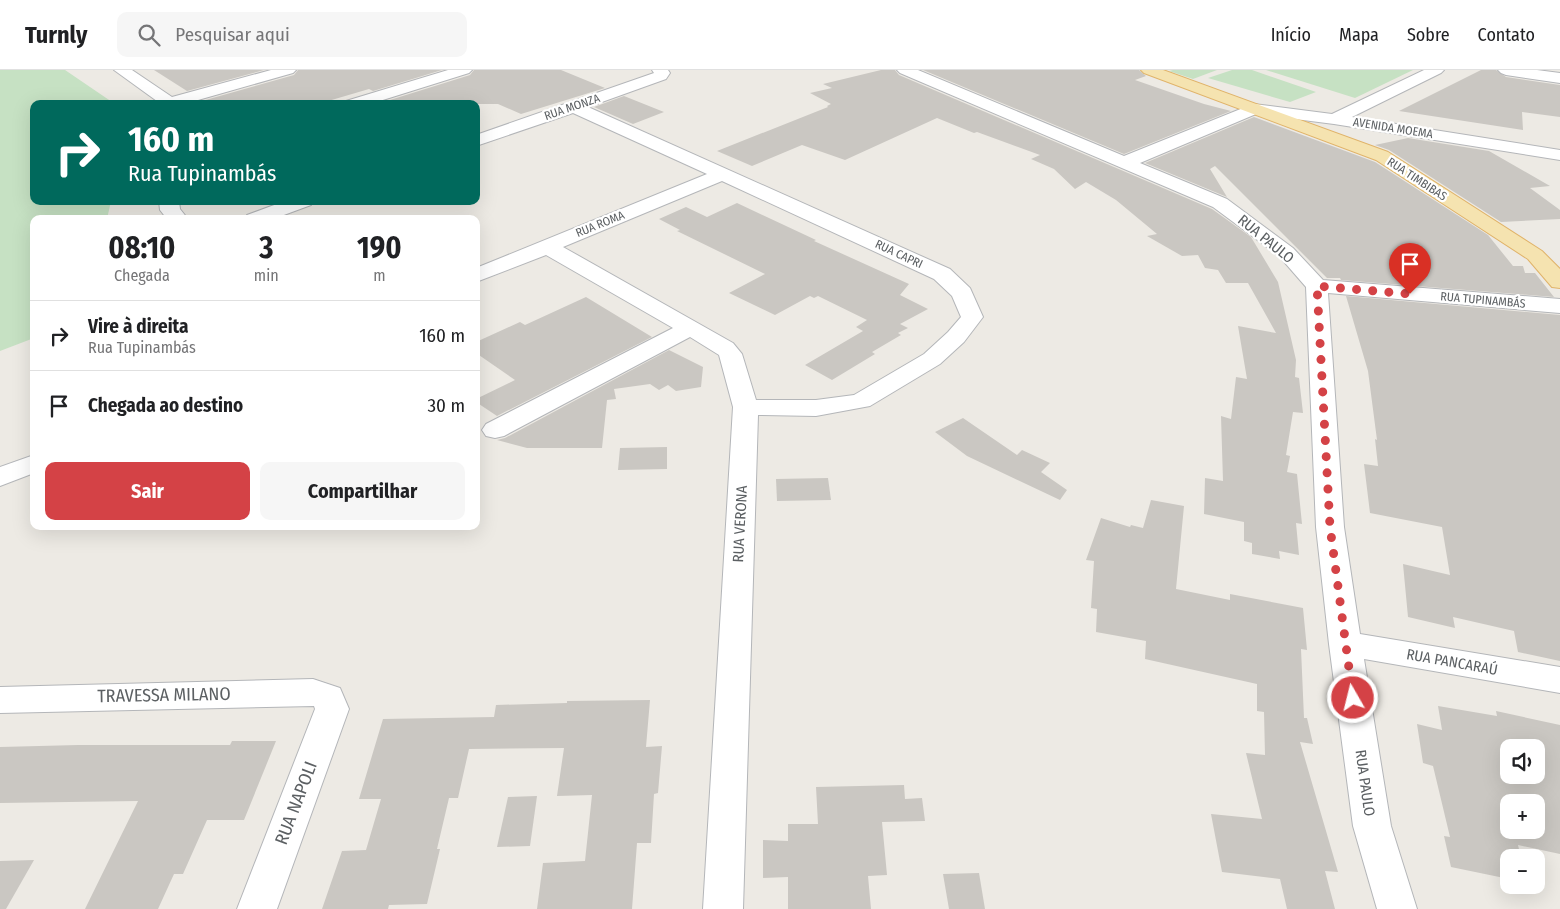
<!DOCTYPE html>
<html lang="pt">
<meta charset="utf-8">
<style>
:root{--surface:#fff;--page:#f6f6f6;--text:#202124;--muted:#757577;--line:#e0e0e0;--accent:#d44246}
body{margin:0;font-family:"Fira Sans Condensed",sans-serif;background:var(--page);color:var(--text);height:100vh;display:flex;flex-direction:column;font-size:19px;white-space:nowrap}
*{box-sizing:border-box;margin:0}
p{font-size:16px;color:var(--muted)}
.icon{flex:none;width:28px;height:28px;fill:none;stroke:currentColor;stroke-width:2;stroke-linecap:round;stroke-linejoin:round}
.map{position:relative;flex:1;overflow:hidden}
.details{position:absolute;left:30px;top:145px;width:450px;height:315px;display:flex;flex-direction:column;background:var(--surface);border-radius:10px;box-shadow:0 5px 20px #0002}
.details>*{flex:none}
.banner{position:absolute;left:30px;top:30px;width:450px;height:105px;border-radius:10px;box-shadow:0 5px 20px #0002;background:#00695c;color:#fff;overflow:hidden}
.fabs{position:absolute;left:1500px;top:669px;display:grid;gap:10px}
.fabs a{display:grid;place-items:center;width:45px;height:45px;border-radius:10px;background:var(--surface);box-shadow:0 5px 20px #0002;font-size:25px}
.pin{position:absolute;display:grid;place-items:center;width:42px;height:42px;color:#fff;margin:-51px -21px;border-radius:50% 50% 50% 0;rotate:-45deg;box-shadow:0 0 5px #0007}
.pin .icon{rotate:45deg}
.me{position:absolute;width:55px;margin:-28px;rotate:352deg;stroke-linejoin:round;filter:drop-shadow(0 0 4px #0008)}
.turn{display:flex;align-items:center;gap:18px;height:105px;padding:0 15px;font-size:22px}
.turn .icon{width:65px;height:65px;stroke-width:2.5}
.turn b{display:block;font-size:35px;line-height:42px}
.eta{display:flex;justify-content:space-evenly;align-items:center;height:85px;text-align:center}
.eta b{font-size:30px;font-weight:700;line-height:35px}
.button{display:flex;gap:10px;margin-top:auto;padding:10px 15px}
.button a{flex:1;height:58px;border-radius:10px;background:var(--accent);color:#fff;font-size:20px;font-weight:700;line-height:58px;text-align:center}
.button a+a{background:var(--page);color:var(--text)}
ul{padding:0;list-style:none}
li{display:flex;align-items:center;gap:15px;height:70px;padding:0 15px;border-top:1px solid var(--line)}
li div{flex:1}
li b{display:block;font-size:19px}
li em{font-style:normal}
header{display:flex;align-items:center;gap:30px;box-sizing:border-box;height:70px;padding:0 25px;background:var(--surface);border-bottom:1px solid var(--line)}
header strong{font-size:24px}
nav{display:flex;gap:28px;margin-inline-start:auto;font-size:18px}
.search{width:350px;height:45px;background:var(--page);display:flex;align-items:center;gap:12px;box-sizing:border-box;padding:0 18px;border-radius:10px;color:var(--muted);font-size:19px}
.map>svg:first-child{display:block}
.green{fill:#c6e1c3}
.building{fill:#cac7c2;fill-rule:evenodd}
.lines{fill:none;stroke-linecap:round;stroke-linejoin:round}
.minor-casing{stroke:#b4b6b9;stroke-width:2}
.major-casing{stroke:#e0b369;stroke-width:2}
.minor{fill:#fff;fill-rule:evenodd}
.major{fill:#f5e3b0;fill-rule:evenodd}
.route{stroke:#d44246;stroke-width:9;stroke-dasharray:0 16.2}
.labels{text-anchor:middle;stroke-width:4.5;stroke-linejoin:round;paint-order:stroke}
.far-street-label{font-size:12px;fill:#5c6063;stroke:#fff}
.street-label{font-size:15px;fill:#5c6063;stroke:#fff}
.near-street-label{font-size:18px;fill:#5c6063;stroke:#fff}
</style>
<header>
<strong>Turnly</strong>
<div class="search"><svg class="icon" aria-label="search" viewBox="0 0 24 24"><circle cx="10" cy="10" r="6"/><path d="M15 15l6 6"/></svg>Pesquisar aqui</div>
<nav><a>Início</a><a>Mapa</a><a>Sobre</a><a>Contato</a></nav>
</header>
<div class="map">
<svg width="1560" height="839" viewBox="0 0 1560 839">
<rect width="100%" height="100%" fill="#edeae4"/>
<!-- green -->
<g class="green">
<path d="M 0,0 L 65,0 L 115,34 L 34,34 L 34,131 L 111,131 L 107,149 L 34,149 L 34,268 L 0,281 Z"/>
<path d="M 1173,0 L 1217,0 L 1193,9 L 1169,1 Z"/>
<path d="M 1232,0 L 1252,0 L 1316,22 L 1290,32 L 1208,8 Z"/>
<path d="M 1266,0 L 1413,0 L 1355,28 Z"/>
</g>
<!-- building -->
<g class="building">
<path d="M 154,0 L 264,0 L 187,21 Z"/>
<path d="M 298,0 L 442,0 L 373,21 L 369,19 L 318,34 L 206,34 L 202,31 L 294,5 Z"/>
<path d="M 474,0 L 561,0 L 605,18 L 521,44 L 498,34 L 398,34 L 390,30 L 470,5 Z"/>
<path d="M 881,0 L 895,0 L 899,5 L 1212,139 L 1251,167 L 1278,212 L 1296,290 L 1295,307 L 1299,308 L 1303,343 L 1293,342 L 1286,385 L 1290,386 L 1287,402 L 1297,404 L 1302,454 L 1296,453 L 1299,485 L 1279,481 L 1280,489 L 1252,484 L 1252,473 L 1244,471 L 1244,452 L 1204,444 L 1205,408 L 1223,411 L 1221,346 L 1231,349 L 1236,307 L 1247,309 L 1238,256 L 1276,263 L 1248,213 L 1226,213 L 1218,200 L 1205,198 L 1198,185 L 1182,186 L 1147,166 L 1157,164 L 1116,130 L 1086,112 L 1075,119 L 1054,99 L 1031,89 L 1040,85 L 977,62 L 974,63 L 937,48 L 845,90 L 802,75 L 752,96 L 717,81 L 828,37 L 827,36 L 831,34 L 810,23 L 832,18 L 823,14 Z"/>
<path d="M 923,0 L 1139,0 L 1146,6 L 1135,10 L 1204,34 L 1231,41 L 1124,84 Z"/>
<path d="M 1481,0 L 1496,0 L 1506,7 L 1560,15 L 1560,47 L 1522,42 L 1523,60 L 1399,41 Z"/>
<path d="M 624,26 L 664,42 L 633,54 L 594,37 Z"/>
<path d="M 1254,47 L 1375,92 L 1488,165 L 1513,196 L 1523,196 L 1525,203 L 1535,203 L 1554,227 L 1341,210 L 1340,208 L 1327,208 L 1215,96 L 1210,99 L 1227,127 L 1145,93 Z"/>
<path d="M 1408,68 L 1489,81 L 1550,116 L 1530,118 L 1560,140 L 1560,149 L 1501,152 L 1389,80 L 1375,75 Z"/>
<path d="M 737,133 L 816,170 L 814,171 L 909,214 L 900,225 L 928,239 L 900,254 L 908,258 L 898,263 L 901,265 L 872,282 L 875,284 L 832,310 L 805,295 L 863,261 L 856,257 L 867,250 L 818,226 L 814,228 L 810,226 L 775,245 L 729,223 L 765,204 L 677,161 L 680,160 L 659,149 L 686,137 L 707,147 Z"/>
<path d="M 1346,226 L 1560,245 L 1560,591 L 1518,582 L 1514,561 L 1453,547 L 1455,558 L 1408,547 L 1403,494 L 1450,505 L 1442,457 L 1370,443 L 1364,394 L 1378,396 L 1375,369 L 1377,370 L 1368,301 Z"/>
<path d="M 586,227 L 652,267 L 497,346 L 476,332 L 476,329 L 515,310 L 476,283 L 476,272 L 520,252 L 525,255 Z"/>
<path d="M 669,280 L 703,297 L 701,317 L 676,321 L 668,315 L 659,320 L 650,314 L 614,319 L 616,329 L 607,330 L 602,378 L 527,378 L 497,370 L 505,368 Z"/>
<path d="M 963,348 L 1017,385 L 1022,380 L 1050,393 L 1041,402 L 1067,420 L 1060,430 L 967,386 L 935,362 Z"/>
<path d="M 667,377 L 667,399 L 618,400 L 620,378 Z"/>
<path d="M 828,408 L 831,430 L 777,431 L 776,409 Z"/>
<path d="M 1151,430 L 1184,436 L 1176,519 L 1230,530 L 1230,524 L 1303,538 L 1307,580 L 1301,579 L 1304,648 L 1307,648 L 1313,674 L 1300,672 L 1338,802 L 1325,801 L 1335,839 L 1287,839 L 1280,809 L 1222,802 L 1211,744 L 1262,749 L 1246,683 L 1265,685 L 1264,642 L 1257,641 L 1257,614 L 1145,589 L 1146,571 L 1096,562 L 1097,539 L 1091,538 L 1094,491 L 1086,490 L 1101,448 L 1130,457 L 1131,455 L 1143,458 Z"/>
<path d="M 650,630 L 646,677 L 662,676 L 658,723 L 654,724 L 651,773 L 637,773 L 632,839 L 537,839 L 543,793 L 585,791 L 592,725 L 557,726 L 564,678 L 469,679 L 458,728 L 449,728 L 437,779 L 440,779 L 427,834 L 389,835 L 388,839 L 322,839 L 342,781 L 366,780 L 381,729 L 359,729 L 383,649 L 494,647 L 496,635 L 567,633 L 567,631 Z"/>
<path d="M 1438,636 L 1497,646 L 1496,641 L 1560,655 L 1560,784 L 1518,775 L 1521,788 L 1509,788 L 1509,809 L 1451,797 L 1444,766 L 1450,767 L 1433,696 L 1423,693 L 1417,654 L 1442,660 ZM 1509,678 L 1536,678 L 1536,705 L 1509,705 ZM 1509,732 L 1536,732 L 1536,760 L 1509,760 Z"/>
<path d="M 232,671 L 276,671 L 244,750 L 207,750 L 183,804 L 174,804 L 158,839 L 85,839 L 138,731 L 0,733 L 0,677 L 78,675 L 230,675 Z"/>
<path d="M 904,715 L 905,729 L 922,728 L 925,751 L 882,752 L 887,805 L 868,806 L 871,839 L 788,839 L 788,807 L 763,808 L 763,770 L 788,771 L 788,754 L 818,754 L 816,717 Z"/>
<path d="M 537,726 L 530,776 L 497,777 L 508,727 Z"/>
<path d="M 34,790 L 6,839 L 0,839 L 0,791 Z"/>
<path d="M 979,803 L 985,839 L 949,839 L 943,804 Z"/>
</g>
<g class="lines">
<defs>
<g id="minor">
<path d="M 114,0 L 132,0 L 172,27 L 271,0 L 296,0 L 293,3 L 184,34 L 161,34 Z"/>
<path d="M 448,0 L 472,0 L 469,3 L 370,34 L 344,34 L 346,31 Z"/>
<path d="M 652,0 L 668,0 L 670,3 L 666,9 L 588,37 L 950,199 L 970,218 L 983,247 L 964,272 L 940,294 L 870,336 L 816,346 L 758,345 L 743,839 L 703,839 L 733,337 L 719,285 L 690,267 L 504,366 L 495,368 L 486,366 L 482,360 L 486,354 L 673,258 L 546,185 L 476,212 L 476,198 L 707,104 L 573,43 L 476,76 L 476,65 L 654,3 ZM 722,111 L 934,209 L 952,226 L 961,247 L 948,262 L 924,284 L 854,325 L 816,330 L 756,330 L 742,284 L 733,273 L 563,177 Z"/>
<path d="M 897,0 L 918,0 L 1124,86 L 1248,36 L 1254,34 L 1332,44 L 1424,0 L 1444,0 L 1441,3 L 1352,47 L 1560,80 L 1560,90 L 1334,54 L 1256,44 L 1140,93 L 1227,129 L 1293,178 L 1323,210 L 1560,229 L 1560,243 L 1328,223 L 1344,457 L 1360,564 L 1560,597 L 1560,623 L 1364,589 L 1391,756 L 1417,839 L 1377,839 L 1353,756 L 1329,574 L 1316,457 L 1306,217 L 1279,186 L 1213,137 L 900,3 Z"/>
<path d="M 1498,0 L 1537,0 L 1560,3 L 1560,13 L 1506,5 L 1501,3 Z"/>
<path d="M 159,131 L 179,131 L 180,139 L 188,149 L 167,149 L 160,140 Z"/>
<path d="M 285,131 L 313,131 L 311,135 L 273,149 L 244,149 L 247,145 Z"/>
<path d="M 34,385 L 34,403 L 0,416 L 0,397 Z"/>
<path d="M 313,609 L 340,618 L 349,639 L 277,839 L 237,839 L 315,639 L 314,636 L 0,643 L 0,617 Z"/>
</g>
<path id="major" d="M 1141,0 L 1163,0 L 1388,82 L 1542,181 L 1560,199 L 1560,218 L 1552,217 L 1528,189 L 1376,90 L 1144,3 Z"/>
</defs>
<!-- minor casing -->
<use href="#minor" class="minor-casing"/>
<!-- major casing -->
<use href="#major" class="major-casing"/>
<!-- minor -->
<use href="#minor" class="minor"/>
<!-- major -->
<use href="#major" class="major"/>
</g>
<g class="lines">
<!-- route -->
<path class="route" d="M 1353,628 L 1330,457 L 1317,216 L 1410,224"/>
</g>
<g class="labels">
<!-- far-street labels -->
<g class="far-street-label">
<text transform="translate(572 37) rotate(-19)" y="4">RUA MONZA</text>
<text transform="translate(1393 58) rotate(9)" y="4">AVENIDA MOEMA</text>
<text transform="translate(1417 109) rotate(33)" y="4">RUA TIMBIBAS</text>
<text transform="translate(600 154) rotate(-22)" y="4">RUA ROMA</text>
<text transform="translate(899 184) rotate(25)" y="4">RUA CAPRI</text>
<text transform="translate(1483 230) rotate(5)" y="4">RUA TUPINAMBÁS</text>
</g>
<!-- street labels -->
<g class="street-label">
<text transform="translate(1266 169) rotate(39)" y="5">RUA PAULO</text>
<text transform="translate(740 454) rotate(-87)" y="5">RUA VERONA</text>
<text transform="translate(1452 592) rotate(10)" y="5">RUA PANCARAÚ</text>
<text transform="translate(1365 713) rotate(82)" y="5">RUA PAULO</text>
</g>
<!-- near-street labels -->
<g class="near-street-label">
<text transform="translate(164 625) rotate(-1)" y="6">TRAVESSA MILANO</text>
<text transform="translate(296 733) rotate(-69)" y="6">RUA NAPOLI</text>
</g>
</g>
</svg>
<div class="fabs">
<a><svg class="icon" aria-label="sound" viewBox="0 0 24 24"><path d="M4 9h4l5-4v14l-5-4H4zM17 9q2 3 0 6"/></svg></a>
<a>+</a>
<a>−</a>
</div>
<div class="pin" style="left:1410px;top:224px;background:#d93025"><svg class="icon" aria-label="arrive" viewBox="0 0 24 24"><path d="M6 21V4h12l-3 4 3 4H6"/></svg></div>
<svg class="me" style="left:1353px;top:628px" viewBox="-20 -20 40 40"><circle r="17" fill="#d44246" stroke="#fff" stroke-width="3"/><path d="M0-11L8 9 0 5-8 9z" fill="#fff"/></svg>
<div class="banner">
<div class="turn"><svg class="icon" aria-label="right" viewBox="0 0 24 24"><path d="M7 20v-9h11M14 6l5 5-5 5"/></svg><div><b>160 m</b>Rua Tupinambás</div></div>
</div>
<section class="details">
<div class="eta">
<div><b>08:10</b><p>Chegada</p></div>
<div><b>3</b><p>min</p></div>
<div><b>190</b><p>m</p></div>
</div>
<ul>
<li><svg class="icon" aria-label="right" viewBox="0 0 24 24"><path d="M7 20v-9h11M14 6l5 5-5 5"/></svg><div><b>Vire à direita</b><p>Rua Tupinambás</p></div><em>160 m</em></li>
<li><svg class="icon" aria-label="arrive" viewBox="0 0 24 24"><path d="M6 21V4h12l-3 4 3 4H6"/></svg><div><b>Chegada ao destino</b></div><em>30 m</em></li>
</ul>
<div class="button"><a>Sair</a><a>Compartilhar</a></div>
</section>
</div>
